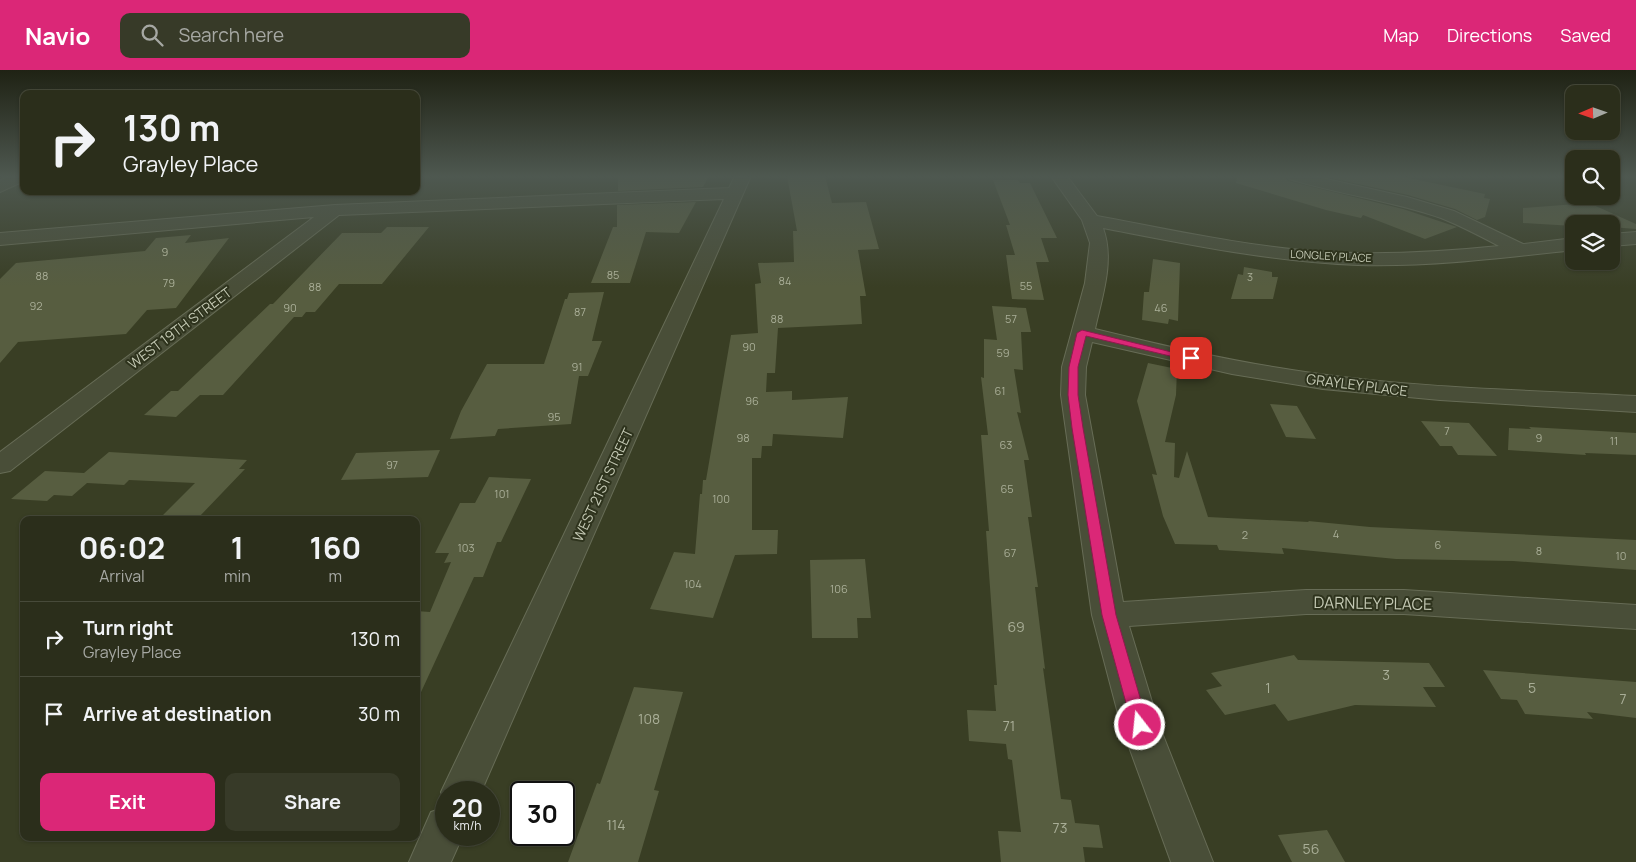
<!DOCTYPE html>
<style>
:root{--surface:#2b2e1b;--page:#373a28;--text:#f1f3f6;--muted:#a6a8a3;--line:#474a3a;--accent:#db2777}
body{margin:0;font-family:Manrope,sans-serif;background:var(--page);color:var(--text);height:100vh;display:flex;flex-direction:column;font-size:19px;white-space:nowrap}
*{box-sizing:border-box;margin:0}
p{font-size:16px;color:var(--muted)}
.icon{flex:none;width:28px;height:28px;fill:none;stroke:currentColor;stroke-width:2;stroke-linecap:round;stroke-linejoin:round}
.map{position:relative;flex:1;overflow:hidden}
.drawer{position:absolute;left:20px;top:446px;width:400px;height:325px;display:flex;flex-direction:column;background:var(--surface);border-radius:10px;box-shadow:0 1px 4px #0004,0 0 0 1px var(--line)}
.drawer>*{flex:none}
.top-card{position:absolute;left:20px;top:20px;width:400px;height:105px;border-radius:10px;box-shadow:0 1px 4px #0004,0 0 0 1px var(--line);background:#2b2e1b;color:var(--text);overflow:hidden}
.needle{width:32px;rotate:268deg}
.tools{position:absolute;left:1565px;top:15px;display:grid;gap:10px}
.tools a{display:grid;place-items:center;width:55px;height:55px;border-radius:10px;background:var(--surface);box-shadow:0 1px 4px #0004,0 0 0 1px var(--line);font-size:25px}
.speed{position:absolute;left:435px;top:711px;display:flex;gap:10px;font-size:25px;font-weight:700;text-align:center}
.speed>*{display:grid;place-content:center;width:65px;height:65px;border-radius:50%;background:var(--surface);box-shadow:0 1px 4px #0004,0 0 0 1px var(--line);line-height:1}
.speed small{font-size:12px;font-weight:400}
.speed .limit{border:2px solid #111;border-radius:8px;background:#fff;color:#111}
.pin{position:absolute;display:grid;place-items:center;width:42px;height:42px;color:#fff;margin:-21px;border-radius:10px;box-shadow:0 2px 8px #0006}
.me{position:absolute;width:55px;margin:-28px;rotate:344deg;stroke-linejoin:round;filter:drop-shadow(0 0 4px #0008)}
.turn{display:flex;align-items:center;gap:18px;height:105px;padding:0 20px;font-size:22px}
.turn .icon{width:65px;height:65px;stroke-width:2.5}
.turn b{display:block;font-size:35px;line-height:42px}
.eta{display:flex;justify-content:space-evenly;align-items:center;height:85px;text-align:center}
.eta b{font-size:30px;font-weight:700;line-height:35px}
.button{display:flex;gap:10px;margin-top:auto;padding:10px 20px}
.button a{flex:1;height:58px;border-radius:10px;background:var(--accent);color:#fff;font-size:20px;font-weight:700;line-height:58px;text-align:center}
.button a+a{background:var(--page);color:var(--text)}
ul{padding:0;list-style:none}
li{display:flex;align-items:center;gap:15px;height:75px;padding:0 20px;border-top:1px solid var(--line)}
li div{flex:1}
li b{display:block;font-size:19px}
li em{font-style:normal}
header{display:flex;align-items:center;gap:30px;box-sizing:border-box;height:70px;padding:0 25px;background:var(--accent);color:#fff}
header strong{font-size:24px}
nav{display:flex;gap:28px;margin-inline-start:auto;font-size:18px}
.search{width:350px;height:45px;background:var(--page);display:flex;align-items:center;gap:12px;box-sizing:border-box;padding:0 18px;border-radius:10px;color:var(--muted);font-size:19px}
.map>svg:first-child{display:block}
.building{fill:#575d40}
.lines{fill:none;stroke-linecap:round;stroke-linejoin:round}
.minor-casing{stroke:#676c56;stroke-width:2}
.minor{fill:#494e38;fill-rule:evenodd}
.route{fill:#db2777;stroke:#8e194d}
.labels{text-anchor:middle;stroke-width:4;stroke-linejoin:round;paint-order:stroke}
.number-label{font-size:11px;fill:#a9ae97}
.far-street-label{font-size:11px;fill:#c4c9b4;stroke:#2e331d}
.street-label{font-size:14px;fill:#c4c9b4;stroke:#2e331d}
.near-number-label{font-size:14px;fill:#a9ae97}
.near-street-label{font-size:16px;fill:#c4c9b4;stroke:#2e331d}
</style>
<header>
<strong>Navio</strong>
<div class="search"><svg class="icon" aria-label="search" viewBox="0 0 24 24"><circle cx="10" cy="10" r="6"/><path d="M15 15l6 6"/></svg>Search here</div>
<nav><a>Map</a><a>Directions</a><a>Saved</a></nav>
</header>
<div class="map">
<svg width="1636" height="792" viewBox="0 0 1636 792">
<rect width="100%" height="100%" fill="#393e24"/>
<!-- building -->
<g class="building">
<path d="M 618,106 L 709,106 L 703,117 L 618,121 Z"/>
<path d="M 787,106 L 825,106 L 832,133 L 866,132 L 879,179 L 858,180 L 866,226 L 860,226 L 862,254 L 778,258 L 775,303 L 767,303 L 766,322 L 792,321 L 792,330 L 848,327 L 843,368 L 773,364 L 772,376 L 762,376 L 761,388 L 752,388 L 752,460 L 778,460 L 777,484 L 735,485 L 713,548 L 650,539 L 674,482 L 695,484 L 700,424 L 702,424 L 703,410 L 706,410 L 731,265 L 758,263 L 755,214 L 761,213 L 758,193 L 794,192 L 793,161 L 797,161 Z"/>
<path d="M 1237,106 L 1285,106 L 1288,111 L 1403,139 L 1457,157 L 1425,169 L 1363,145 L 1361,148 L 1326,140 L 1236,113 Z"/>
<path d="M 1322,106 L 1399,106 L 1485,124 L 1484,128 L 1490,129 L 1485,147 L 1477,150 L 1455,139 L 1408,125 Z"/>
<path d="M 993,110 L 1018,110 L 1020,113 L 1030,113 L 1057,168 L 1041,168 L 1049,192 L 1036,192 L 1044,230 L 1012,229 L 1006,185 L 1015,185 L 1006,155 L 1010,155 Z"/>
<path d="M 696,132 L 679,163 L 646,162 L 630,213 L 591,213 L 613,157 L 617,157 L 617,135 Z"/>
<path d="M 1589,133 L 1636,154 L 1636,159 L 1611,157 L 1611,154 L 1574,154 L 1574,156 L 1523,153 L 1523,138 Z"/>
<path d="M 387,157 L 429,157 L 382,214 L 339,214 L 315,242 L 306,242 L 302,247 L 294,247 L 223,325 L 200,325 L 176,347 L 144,345 L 171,321 L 178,321 L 270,234 L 273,234 L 342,163 L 381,163 Z"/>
<path d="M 191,165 L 185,173 L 229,168 L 176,238 L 147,240 L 126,264 L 18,272 L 0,293 L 0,209 L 16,193 L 145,181 L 156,168 Z"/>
<path d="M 1153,189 L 1180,193 L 1178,251 L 1169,249 L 1168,254 L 1142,250 L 1144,222 L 1149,222 Z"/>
<path d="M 1244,197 L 1272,202 L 1272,207 L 1278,207 L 1273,229 L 1231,229 L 1238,204 L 1243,205 Z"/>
<path d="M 604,222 L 592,271 L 602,271 L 588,306 L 579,306 L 571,354 L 498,359 L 495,366 L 450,369 L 461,341 L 487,294 L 544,294 L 565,229 L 567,229 L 569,223 Z"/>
<path d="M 992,236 L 1026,238 L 1031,262 L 1021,262 L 1023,300 L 1014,299 L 1021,343 L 1017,342 L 1029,390 L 1024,390 L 1032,447 L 1028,447 L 1038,517 L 1035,517 L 1045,599 L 1043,598 L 1061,729 L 1071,730 L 1075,753 L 1099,755 L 1103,778 L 1083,777 L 1085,792 L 1001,792 L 998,761 L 1021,762 L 1012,690 L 1008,689 L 1006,674 L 969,671 L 967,640 L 996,641 L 994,615 L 997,615 L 986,461 L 989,461 L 981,365 L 988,365 L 981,307 L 984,308 L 984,269 L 997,270 Z"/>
<path d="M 1148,293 L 1177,299 L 1176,325 L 1165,372 L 1175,373 L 1174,407 L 1179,408 L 1187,381 L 1208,447 L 1309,452 L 1308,451 L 1370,457 L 1636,470 L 1636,500 L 1513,491 L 1396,489 L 1282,478 L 1284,484 L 1219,480 L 1217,475 L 1175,474 L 1163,446 L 1152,404 L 1157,405 L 1137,331 Z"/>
<path d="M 1270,334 L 1297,336 L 1316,369 L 1286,367 Z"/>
<path d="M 1421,351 L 1469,353 L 1497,386 L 1458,385 L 1452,376 L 1440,376 Z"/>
<path d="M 1529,357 L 1636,363 L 1636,385 L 1585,383 L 1586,385 L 1508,380 L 1509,358 L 1531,359 Z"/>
<path d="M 440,380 L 428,407 L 341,410 L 356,383 Z"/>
<path d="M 109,382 L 247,390 L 239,399 L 245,399 L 199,447 L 163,445 L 195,413 L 129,410 L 124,415 L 87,413 L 72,426 L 54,425 L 47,431 L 11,429 L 45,401 L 84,403 Z"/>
<path d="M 489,407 L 531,409 L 501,472 L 497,472 L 483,507 L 474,507 L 416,633 L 416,541 L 430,542 L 451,492 L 444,493 L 449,483 L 435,483 L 460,433 L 475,433 Z"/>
<path d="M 865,489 L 871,548 L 857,548 L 858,568 L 812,568 L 810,490 Z"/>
<path d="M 1294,585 L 1298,590 L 1429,593 L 1445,617 L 1423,617 L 1436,637 L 1355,635 L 1288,651 L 1275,634 L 1225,645 L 1206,620 L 1222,616 L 1211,603 Z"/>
<path d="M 1483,600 L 1636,612 L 1636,648 L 1587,642 L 1593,649 L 1525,644 L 1517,630 L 1501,629 Z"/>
<path d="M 634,617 L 683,622 L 654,720 L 659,721 L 638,792 L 568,792 L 597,713 L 600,714 Z"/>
<path d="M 1327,760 L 1345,792 L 1292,792 L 1278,765 Z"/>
</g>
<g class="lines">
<defs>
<g id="minor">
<path d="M 9,106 L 24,106 L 24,111 L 0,122 L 0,111 Z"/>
<path d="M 735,106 L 750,108 L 481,722 L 446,722 L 446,734 L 441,722 L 724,129 L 339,145 L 10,401 L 0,403 L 0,382 L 314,147 L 0,175 L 0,163 L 335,135 L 729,118 Z"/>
<path d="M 1051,106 L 1067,106 L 1097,146 C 1172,160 1248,177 1325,182 C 1383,185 1441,182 1499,176 C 1480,166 1461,156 1441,148 C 1392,131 1339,124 1289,109 L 1287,106 L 1313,106 L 1407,127 L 1454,141 L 1523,174 L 1574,168 L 1574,180 C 1502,188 1430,197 1358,195 C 1272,192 1187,174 1103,158 C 1115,190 1102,227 1095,259 C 1160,275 1225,290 1292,300 C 1405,318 1521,320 1636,326 L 1636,342 L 1440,330 L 1323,319 L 1232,304 L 1092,272 L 1086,297 L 1085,325 L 1123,532 L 1306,520 L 1404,520 L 1636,535 L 1636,559 L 1404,544 L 1306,544 L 1129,556 L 1159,655 L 1213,792 L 1171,792 L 1121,655 L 1092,545 L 1061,325 L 1062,297 L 1085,213 L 1090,173 L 1082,150 Z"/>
<path d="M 1636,162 L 1636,174 L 1611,176 L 1611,164 Z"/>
<path d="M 446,737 L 446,765 L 463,765 L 451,792 L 409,792 L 431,742 Z"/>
</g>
</defs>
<!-- minor casing -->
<use href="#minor" class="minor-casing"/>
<!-- minor -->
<use href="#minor" class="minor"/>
</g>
<!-- sky -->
<linearGradient id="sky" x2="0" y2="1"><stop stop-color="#1f2214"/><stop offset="0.49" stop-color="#4e5850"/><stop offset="1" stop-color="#4e5850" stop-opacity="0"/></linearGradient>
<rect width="1636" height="217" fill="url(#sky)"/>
<!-- route -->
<path class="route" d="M 1082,260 L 1196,288 L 1191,291 L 1086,266 L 1078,297 L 1078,325 L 1083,358 L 1116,545 L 1148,655 L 1145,660 L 1140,662 L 1134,660 L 1132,655 L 1102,545 L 1072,358 L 1068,325 L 1069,297 L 1077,263 Z"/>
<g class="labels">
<!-- number labels -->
<g class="number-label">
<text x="165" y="186">9</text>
<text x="613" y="209">85</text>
<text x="42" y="210">88</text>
<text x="1250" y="211">3</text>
<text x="785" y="215">84</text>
<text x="169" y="217">79</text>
<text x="1026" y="220">55</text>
<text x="315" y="221">88</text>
<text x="36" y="240">92</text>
<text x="290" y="242">90</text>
<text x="1161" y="242">46</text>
<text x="580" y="246">87</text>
<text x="777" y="253">88</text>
<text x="1011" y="253">57</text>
<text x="749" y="281">90</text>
<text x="1003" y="287">59</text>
<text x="577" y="301">91</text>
<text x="1000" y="325">61</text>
<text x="752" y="335">96</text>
<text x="554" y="351">95</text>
<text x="1447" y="365">7</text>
<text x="743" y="372">98</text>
<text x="1539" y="372">9</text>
<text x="1614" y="375">11</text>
<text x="1006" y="379">63</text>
<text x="392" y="399">97</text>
<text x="1007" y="423">65</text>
<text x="502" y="428">101</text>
<text x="721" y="433">100</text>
<text x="1336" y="468">4</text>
<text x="1245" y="469">2</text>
<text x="1438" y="479">6</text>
<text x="466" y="482">103</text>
<text x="1539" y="485">8</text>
<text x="1010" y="487">67</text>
<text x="1621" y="490">10</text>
<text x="693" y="518">104</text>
<text x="839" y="523">106</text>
</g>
<!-- far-street labels -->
<g class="far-street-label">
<text transform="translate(1331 186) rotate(3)" y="4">LONGLEY PLACE</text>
</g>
<!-- street labels -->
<g class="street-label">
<text transform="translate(180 258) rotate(-37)" y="5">WEST 19TH STREET</text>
<text transform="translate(1357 315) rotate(7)" y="5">GRAYLEY PLACE</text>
<text transform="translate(603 415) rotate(-65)" y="5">WEST 21ST STREET</text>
</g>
<!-- near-number labels -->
<g class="near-number-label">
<text x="1016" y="562">69</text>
<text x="1386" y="610">3</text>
<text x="1268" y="623">1</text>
<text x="1532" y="623">5</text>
<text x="1623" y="634">7</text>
<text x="649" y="654">108</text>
<text x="1009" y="661">71</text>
<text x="616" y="760">114</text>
<text x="1060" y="763">73</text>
<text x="1311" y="784">56</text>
</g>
<!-- near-street labels -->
<g class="near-street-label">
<text transform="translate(1373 533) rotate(1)" y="6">DARNLEY PLACE</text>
</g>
</g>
</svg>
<div class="tools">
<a><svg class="needle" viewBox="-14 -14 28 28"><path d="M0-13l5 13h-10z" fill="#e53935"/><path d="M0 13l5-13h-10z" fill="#a6a8a3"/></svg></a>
<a><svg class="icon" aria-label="search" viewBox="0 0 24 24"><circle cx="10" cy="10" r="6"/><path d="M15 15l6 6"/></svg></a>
<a><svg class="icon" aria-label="layers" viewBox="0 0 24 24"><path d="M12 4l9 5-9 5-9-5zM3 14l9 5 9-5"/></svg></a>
</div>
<div class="speed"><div>20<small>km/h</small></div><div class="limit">30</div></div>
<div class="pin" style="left:1191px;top:288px;background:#d93025"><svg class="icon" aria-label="arrive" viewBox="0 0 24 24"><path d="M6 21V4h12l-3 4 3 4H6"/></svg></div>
<svg class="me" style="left:1140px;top:655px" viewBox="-20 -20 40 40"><circle r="17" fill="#db2777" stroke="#fff" stroke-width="3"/><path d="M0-11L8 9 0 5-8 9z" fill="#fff"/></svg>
<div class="top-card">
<div class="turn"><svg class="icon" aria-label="right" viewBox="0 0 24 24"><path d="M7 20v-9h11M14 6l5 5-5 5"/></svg><div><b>130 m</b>Grayley Place</div></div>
</div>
<section class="drawer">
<div class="eta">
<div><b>06:02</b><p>Arrival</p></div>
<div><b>1</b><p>min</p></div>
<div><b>160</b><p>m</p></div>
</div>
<ul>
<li><svg class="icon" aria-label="right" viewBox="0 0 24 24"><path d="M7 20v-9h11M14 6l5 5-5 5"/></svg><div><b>Turn right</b><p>Grayley Place</p></div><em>130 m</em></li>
<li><svg class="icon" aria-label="arrive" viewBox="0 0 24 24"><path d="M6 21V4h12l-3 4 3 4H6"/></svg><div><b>Arrive at destination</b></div><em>30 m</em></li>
</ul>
<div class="button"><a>Exit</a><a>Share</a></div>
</section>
</div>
